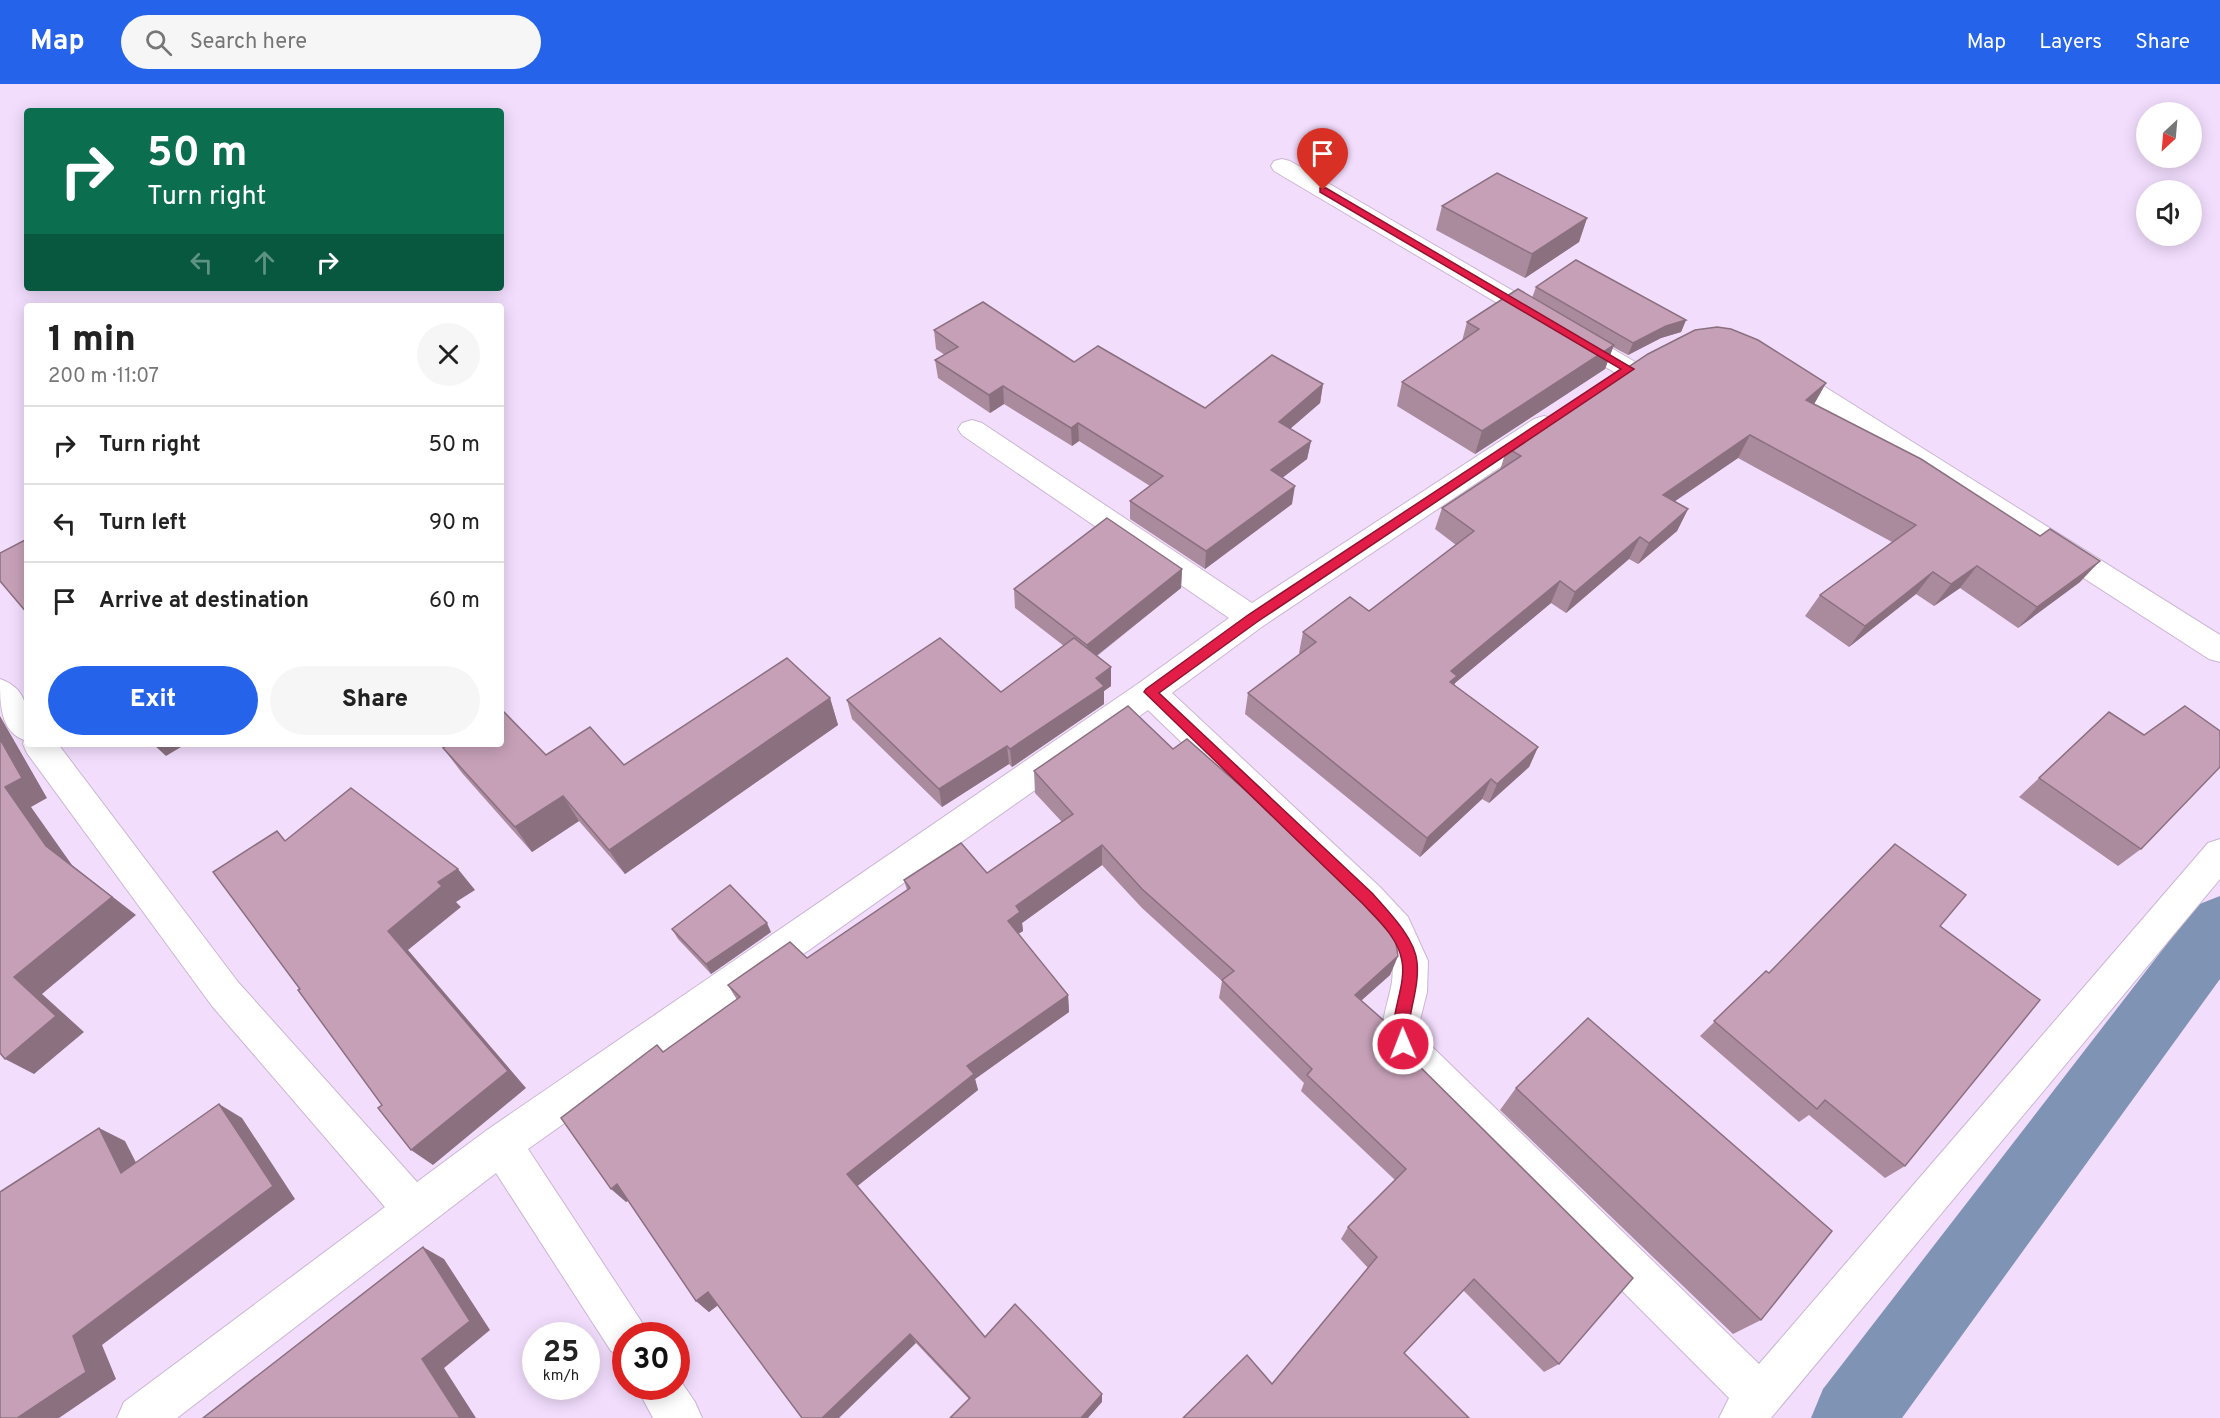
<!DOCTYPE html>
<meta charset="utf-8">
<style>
:root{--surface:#fff;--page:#f6f6f6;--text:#222;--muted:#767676;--line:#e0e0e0;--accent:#2563eb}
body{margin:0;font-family:Overpass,sans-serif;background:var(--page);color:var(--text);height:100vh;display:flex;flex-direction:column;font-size:22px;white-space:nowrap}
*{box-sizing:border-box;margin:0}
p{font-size:20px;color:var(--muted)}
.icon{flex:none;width:33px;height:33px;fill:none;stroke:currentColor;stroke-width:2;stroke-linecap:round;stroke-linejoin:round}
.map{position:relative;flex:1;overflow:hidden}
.details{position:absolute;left:24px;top:219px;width:480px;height:444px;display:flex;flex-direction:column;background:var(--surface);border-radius:6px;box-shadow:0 3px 15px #0003}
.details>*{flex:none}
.banner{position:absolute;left:24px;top:24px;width:480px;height:183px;border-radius:6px;box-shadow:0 3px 15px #0003;background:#0b6e4f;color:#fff;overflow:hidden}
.needle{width:39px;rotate:206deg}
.controls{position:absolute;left:2136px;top:18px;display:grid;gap:12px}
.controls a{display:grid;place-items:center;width:66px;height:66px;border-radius:50%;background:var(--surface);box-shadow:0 3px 15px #0003;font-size:30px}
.speed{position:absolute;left:522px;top:1238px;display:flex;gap:12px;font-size:30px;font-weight:700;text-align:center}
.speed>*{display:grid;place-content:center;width:78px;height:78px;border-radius:50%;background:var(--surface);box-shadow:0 3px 15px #0003;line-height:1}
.speed small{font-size:15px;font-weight:400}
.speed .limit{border:9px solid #d22;background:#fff;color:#111}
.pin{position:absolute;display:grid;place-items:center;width:51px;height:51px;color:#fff;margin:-62px -26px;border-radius:50% 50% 50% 0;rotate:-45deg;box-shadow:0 0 6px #0007}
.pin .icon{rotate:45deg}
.me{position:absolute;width:66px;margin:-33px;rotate:359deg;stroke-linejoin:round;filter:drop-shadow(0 0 4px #0008)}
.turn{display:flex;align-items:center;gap:21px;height:126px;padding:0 24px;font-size:27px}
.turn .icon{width:78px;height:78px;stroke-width:2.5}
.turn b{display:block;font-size:42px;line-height:51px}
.lanes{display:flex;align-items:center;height:57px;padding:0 24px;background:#0003;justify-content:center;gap:30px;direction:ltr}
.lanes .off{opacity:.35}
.round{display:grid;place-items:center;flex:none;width:63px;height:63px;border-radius:32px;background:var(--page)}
.summary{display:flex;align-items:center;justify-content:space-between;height:102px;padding:0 24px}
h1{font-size:36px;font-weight:800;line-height:45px}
.cta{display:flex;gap:12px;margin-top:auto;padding:12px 24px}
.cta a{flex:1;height:69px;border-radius:36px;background:var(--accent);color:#fff;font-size:24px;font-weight:800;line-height:69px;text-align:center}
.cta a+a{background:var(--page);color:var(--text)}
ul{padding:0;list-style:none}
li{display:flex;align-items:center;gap:18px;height:78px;padding:0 24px;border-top:2px solid var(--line)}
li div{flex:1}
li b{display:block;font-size:22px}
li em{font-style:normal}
header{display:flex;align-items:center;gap:36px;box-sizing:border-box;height:84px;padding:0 30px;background:var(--accent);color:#fff}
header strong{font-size:28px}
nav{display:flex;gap:33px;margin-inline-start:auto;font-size:21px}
.search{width:420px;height:54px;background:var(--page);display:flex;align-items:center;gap:15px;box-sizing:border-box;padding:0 21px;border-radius:33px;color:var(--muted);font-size:22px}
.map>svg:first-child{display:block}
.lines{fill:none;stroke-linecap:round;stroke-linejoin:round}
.canal{fill:#7f93b5;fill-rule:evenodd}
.minor-casing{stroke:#cab6d4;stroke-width:2}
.minor{fill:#fff;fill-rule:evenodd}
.wall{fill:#aa8a9d}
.shaded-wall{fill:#8b7080}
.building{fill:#c6a0b7;stroke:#8b7080;stroke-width:1.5}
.route{fill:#e11d48;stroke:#92132f;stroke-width:1.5}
</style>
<header>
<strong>Map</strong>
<div class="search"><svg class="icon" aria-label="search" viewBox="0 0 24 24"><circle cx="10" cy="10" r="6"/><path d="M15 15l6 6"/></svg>Search here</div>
<nav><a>Map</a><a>Layers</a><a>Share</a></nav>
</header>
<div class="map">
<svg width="2220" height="1334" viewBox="0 0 2220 1334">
<rect width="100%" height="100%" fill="#f2ddfd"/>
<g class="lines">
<!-- canal -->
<path class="canal" d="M 2220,812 L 2220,895 L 1902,1334 L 1811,1334 L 1823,1305 L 2197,821 Z"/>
<defs>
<g id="minor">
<path d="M 1282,75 L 1290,77 L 1637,279 L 1641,285 L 1637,291 L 1628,293 L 1619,291 L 1274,87 L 1271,82 L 1274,77 Z"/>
<path d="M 1781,279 L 1790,281 L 2220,551 L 2220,578 L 2209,575 L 1772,293 L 1768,287 L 1772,281 Z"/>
<path d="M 1544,332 L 1554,335 L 1558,341 L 1554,347 L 1263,542 L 1172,609 L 1380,803 L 1408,833 L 1428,877 L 1427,908 L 1420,936 L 1421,952 L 1759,1280 L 2208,759 L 2220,755 L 2220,795 L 1771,1334 L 1719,1334 L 1729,1314 L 1389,973 C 1372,933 1397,913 1392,878 C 1388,857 1367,840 1354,825 L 1148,626 L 528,1065 L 641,1237 L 647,1251 L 626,1251 L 626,1274 L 611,1267 L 496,1089 L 177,1334 L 117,1334 L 124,1318 L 385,1123 L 212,922 L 27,669 L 23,660 L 24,656 C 0,647 0,619 0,595 C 32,606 27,633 27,660 L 58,660 L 238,898 L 417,1098 L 487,1046 L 1139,599 L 1229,534 L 962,351 L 958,345 L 962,339 L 972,336 L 982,339 L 1252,519 L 1534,335 Z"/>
<path d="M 676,1290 L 695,1318 L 702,1334 L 653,1334 L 636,1302 L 676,1302 Z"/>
</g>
</defs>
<!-- minor casing -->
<use href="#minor" class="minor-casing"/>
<!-- minor -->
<use href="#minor" class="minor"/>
</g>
<!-- wall -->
<g class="wall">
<path d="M 1442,122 L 1587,134 L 1579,158 L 1525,194 L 1436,146 Z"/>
<path d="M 1536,203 L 1686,236 L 1681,248 L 1661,254 L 1628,271 L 1613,263 L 1605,285 L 1475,370 L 1397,322 L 1402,298 L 1462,257 L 1467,238 L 1532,214 Z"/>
<path d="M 934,246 L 1074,278 L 1205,324 L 1323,300 L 1320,319 L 1290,345 L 1311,357 L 1307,375 L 1283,393 L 1292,420 L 1205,485 L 1130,435 L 1130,417 L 1150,402 L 1079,357 L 1072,362 L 1004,320 L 990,329 L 938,294 L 935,276 L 945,271 L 936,265 Z"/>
<path d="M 1826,299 L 1814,320 L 2080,498 L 2018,544 L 1960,504 L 1934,522 L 1916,510 L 1849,563 L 1805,532 L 1820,511 L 1892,458 L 1738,374 L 1674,417 L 1688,425 L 1677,447 L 1638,480 L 1629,475 L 1566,529 L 1551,519 L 1455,599 L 1454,601 L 1538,663 L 1529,683 L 1489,719 L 1482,715 L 1420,773 L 1245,630 L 1248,609 L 1300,570 L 1299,569 L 1303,548 L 1369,527 L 1456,461 L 1435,445 L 1442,424 L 1500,386 L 1507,364 Z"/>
<path d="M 1182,485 L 1181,504 L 1097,572 L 1111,583 L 1111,602 L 1104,607 L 1104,620 L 1012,683 L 1009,680 L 942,723 L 852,635 L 847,616 L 1001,608 L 1064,562 L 1015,524 L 1014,505 Z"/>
<path d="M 830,614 L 838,641 L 625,790 L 579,737 L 532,768 L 462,689 L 443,664 L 546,671 L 624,681 Z"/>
<path d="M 2109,628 L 2144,651 L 2141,765 L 2118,782 L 2019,713 Z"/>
<path d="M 1173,665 L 1398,872 L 1390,891 L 1361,917 L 1395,958 L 1559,1280 L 1544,1288 L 1463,1206 L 1272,1300 L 1368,1184 L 1341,1155 L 1348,1143 L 1395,1096 L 1301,1007 L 1304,999 L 1219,914 L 1222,897 L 1142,824 L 1102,781 L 1022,839 L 1023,847 L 1018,850 L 1068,911 L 1069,928 L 975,995 L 978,1006 L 857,1102 L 985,1253 L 1102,1318 L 969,1315 L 916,1259 L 718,1221 L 709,1228 L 696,1217 L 628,1117 L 626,1118 L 663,968 L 737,916 L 728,901 L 807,874 L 907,806 L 904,796 L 987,789 L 1062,738 L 1035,709 L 1034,687 Z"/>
<path d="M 1940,842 L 1905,1082 L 1885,1094 L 1809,1031 L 1799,1038 L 1700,952 L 1766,887 L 1769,889 Z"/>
<path d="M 672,845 L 771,848 L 711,890 L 678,855 Z"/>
<path d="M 1516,1004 L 1761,1236 L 1733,1250 L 1500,1026 Z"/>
</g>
<!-- shaded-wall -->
<g class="shaded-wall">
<path d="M 1587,134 L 1579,158 L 1525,194 L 1532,170 Z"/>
<path d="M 1686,236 L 1681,248 L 1661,254 L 1628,271 L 1633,259 L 1666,242 Z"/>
<path d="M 1614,261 L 1605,285 L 1475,370 L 1482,347 Z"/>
<path d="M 1826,299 L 1813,322 L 1806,316 Z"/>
<path d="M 1323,300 L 1320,319 L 1277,356 L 1279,338 Z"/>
<path d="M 1003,302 L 1004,320 L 990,329 L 989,311 Z"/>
<path d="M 1078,339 L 1079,357 L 1072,362 L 1071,344 Z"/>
<path d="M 1750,351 L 1738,374 L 1652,433 L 1663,411 Z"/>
<path d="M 1311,357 L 1307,375 L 1269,404 L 1271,386 Z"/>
<path d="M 1295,402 L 1292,420 L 1205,485 L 1206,467 Z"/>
<path d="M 1688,425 L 1677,447 L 1638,480 L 1649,459 Z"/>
<path d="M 1640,453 L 1629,475 L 1566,529 L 1575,508 Z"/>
<path d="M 2100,477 L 2080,498 L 2018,544 L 2037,523 Z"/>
<path d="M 1977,482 L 1960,504 L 1934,522 L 1951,500 Z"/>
<path d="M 1182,485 L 1181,504 L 1087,579 L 1087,561 Z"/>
<path d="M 1933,488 L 1916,510 L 1849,563 L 1865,542 Z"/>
<path d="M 1560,497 L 1551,519 L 1455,599 L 1450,612 L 1451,587 Z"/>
<path d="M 1111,583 L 1111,602 L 1104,607 L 1104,620 L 1012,683 L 1010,665 Z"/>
<path d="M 830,614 L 838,641 L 625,790 L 609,766 Z"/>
<path d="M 0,632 L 47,714 L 31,723 L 72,781 L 136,831 L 42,910 L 84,948 L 34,990 L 5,975 L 14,893 L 46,762 L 5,703 L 0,655 Z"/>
<path d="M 153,660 L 186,660 L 166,672 Z"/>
<path d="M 1007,662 L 1009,680 L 942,723 L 939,705 Z"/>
<path d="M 1538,663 L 1529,683 L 1489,719 L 1497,700 Z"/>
<path d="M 1491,695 L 1482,715 L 1420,773 L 1427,754 Z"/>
<path d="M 563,712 L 579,737 L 532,768 L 515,743 Z"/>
<path d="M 1102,761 L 1102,781 L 1022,839 L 1023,847 L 1010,855 L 1008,837 L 1016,822 Z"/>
<path d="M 458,785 L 475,806 L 456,818 L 461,823 L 408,866 L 526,1004 L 433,1081 L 411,1066 L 388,847 L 438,798 Z"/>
<path d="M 767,839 L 771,848 L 711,890 L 706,880 Z"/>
<path d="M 1398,872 L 1390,891 L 1348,928 L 1355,911 Z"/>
<path d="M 1068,911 L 1069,928 L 975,995 L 978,1006 L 855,1104 L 847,1090 L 967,982 Z"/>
<path d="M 219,1020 L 242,1034 L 295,1115 L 102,1261 L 116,1295 L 59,1334 L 17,1334 Z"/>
<path d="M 99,1044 L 125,1057 L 148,1102 L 121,1089 Z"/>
<path d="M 617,1100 L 632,1114 L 626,1118 L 611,1105 Z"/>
<path d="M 423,1163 L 444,1175 L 490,1246 L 444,1284 L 476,1334 L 460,1334 L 422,1275 Z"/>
<path d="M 708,1208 L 721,1219 L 709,1228 L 696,1217 Z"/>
<path d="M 910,1250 L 916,1259 L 839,1334 L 822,1334 Z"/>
<path d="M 1102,1310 L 1102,1318 L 1088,1334 L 1081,1334 Z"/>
</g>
<!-- building -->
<g class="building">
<path d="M 1497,89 L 1587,134 L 1532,170 L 1442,122 Z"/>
<path d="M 1576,176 L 1686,236 L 1666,242 L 1633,259 L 1536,203 Z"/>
<path d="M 1518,205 L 1614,261 L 1482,347 L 1402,298 L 1479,245 L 1467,238 Z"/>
<path d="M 983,218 L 1074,278 L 1098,262 L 1205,324 L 1272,271 L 1323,300 L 1279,338 L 1311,357 L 1271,386 L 1295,402 L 1206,467 L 1130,417 L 1163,392 L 1078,339 L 1071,344 L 1003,302 L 989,311 L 935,276 L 958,263 L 934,246 Z"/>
<path d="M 1717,243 L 1731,245 L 1758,256 L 1826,299 L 1806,316 L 1921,375 L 2040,452 L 2050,445 L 2100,477 L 2037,523 L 1977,482 L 1951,500 L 1933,488 L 1865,542 L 1820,511 L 1916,441 L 1750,351 L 1663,411 L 1688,425 L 1649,459 L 1640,453 L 1575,508 L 1560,497 L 1451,587 L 1457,592 L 1450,598 L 1538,663 L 1497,700 L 1491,695 L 1427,754 L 1248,609 L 1316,558 L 1303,548 L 1350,513 L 1369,527 L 1474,447 L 1442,424 L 1521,372 L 1507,364 L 1648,270 L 1695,246 Z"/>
<path d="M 1107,434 L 1182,485 L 1087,561 L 1014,505 Z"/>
<path d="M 27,455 L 27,529 L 0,497 L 0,469 Z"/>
<path d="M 940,554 L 1001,608 L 1074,554 L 1111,583 L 1096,594 L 1104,602 L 1010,665 L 1007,662 L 939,705 L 847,616 Z"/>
<path d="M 787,574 L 830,614 L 609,766 L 563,712 L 515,743 L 443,664 L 449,660 L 501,660 L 502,626 L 546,671 L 590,643 L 624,681 Z"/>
<path d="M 1128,622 L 1173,665 L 1187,655 L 1341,790 L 1382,832 L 1395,853 L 1398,872 L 1355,911 L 1390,942 L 1395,958 L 1633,1194 L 1559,1280 L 1474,1195 L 1404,1269 L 1469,1334 L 1183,1334 L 1247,1271 L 1272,1300 L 1377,1173 L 1348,1143 L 1406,1085 L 1307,991 L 1312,985 L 1222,896 L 1234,887 L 1142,805 L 1102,761 L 1016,822 L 1020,828 L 1008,837 L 1068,911 L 967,982 L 974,990 L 847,1090 L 985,1253 L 1015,1220 L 1102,1310 L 1081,1334 L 950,1334 L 970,1314 L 910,1250 L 822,1334 L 802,1334 L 708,1208 L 696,1217 L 617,1100 L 611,1105 L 561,1034 L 657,961 L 663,968 L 740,913 L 728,901 L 790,858 L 807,874 L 910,804 L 904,796 L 961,759 L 987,789 L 1073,730 L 1034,687 Z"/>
<path d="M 2185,622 L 2220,647 L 2220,683 L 2141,765 L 2039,694 L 2109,628 L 2144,651 Z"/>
<path d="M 0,655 L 22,694 L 5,703 L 46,762 L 112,813 L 14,893 L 56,932 L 5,975 L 0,969 Z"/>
<path d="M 351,704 L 458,785 L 438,798 L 442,802 L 388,847 L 508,987 L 411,1066 L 378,1024 L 382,1021 L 298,906 L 300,905 L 213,788 L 277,747 L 285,757 Z"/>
<path d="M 1895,760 L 1966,811 L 1940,842 L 2040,916 L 1905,1082 L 1825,1016 L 1817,1025 L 1714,937 L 1766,887 L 1769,889 Z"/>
<path d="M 730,801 L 767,839 L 706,880 L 672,845 Z"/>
<path d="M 1588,934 L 1832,1147 L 1761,1236 L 1516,1004 Z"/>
<path d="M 219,1020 L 273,1102 L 73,1252 L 86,1288 L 17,1334 L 0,1334 L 0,1108 L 99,1044 L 121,1089 Z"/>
<path d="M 423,1163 L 470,1237 L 422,1275 L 460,1334 L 203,1334 Z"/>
</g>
<!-- route -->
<path class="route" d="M 1320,104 L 1326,104 L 1634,285 L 1257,538 L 1159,609 L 1372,809 C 1388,827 1415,854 1417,878 C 1419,898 1413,915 1410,934 C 1408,944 1413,955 1409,965 L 1403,968 L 1397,965 C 1385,936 1407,906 1402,877 C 1398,853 1377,835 1362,819 L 1144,608 L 1146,605 L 1248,531 L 1621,285 L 1320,108 Z"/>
</svg>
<div class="controls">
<a><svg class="needle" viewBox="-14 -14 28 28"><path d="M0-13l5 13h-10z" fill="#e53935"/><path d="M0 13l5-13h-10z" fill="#767676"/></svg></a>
<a><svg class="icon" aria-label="sound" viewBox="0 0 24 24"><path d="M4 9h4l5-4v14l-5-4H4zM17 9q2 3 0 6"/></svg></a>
</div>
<div class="speed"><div>25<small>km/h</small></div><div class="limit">30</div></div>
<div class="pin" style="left:1323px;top:106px;background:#d93025"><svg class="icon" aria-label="arrive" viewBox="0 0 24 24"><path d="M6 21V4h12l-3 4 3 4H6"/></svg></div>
<svg class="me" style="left:1403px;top:960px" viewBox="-20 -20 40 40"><circle r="17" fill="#e11d48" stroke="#fff" stroke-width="3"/><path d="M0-11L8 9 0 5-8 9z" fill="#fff"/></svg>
<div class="banner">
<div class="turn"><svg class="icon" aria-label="right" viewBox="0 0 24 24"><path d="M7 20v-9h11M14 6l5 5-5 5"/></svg><div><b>50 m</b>Turn right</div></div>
<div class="lanes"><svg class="icon off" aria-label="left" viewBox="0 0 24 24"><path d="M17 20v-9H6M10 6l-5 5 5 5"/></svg><svg class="icon off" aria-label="ahead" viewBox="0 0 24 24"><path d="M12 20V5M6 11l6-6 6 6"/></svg><svg class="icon" aria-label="right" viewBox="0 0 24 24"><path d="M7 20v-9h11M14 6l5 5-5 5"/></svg></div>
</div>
<section class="details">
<div class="summary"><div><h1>1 min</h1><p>200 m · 11:07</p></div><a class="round"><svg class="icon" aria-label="close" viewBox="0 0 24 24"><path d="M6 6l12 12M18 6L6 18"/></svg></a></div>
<ul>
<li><svg class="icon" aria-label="right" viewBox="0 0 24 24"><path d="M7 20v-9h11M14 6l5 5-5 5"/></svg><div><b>Turn right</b></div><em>50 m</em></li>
<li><svg class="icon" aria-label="left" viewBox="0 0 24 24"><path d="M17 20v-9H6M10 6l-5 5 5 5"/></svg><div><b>Turn left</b></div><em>90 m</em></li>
<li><svg class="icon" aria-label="arrive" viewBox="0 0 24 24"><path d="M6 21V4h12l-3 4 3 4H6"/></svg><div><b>Arrive at destination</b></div><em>60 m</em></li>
</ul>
<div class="cta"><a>Exit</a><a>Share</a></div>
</section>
</div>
